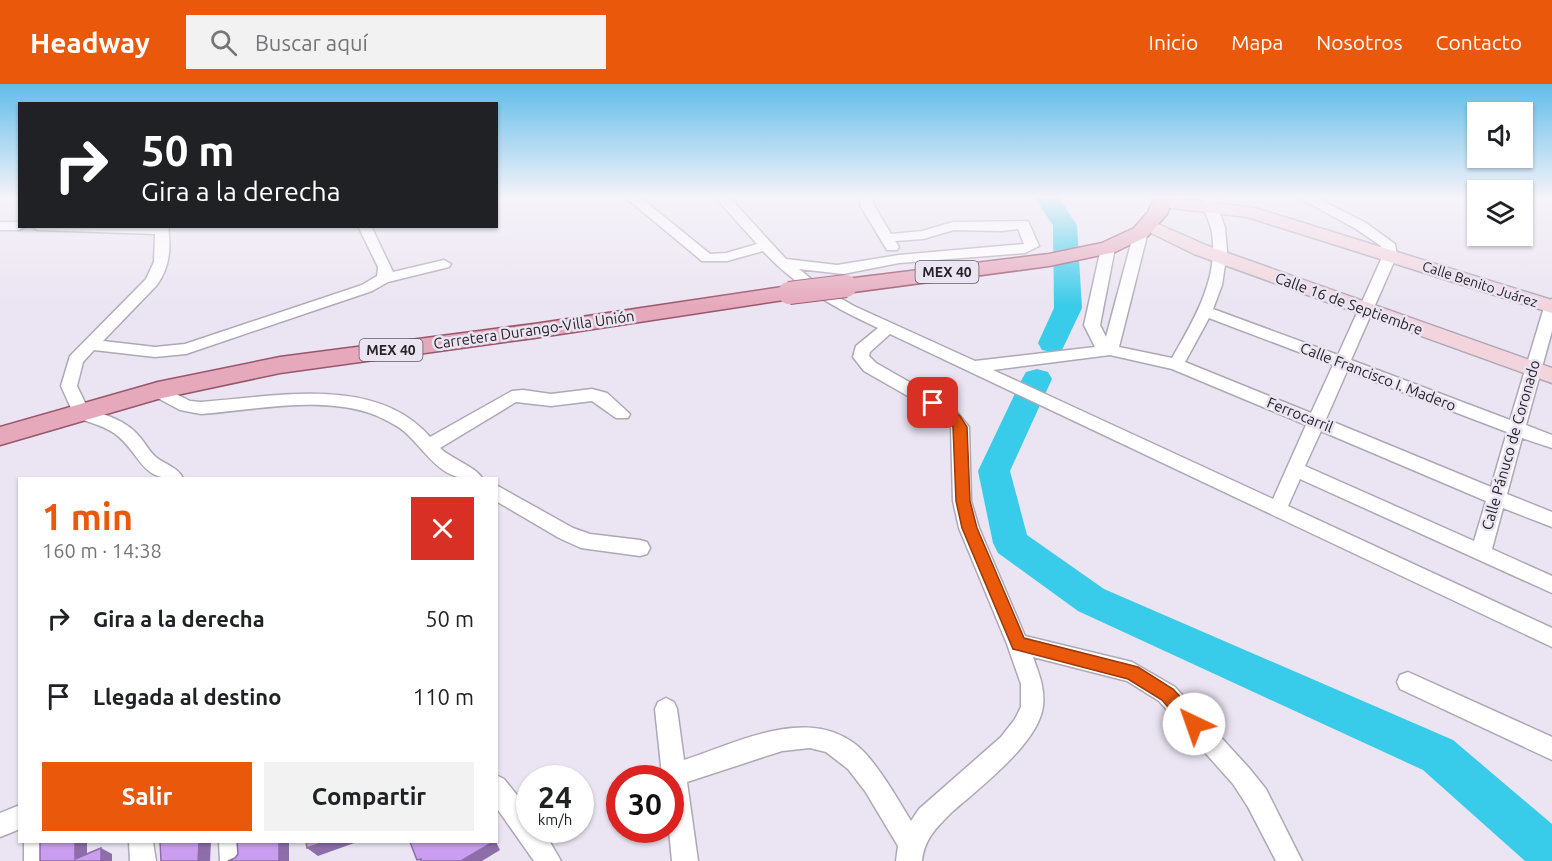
<!DOCTYPE html>
<html lang="es">
<meta charset="utf-8">
<style>
:root{--surface:#fff;--page:#f2f2f2;--text:#202124;--muted:#757577;--accent:#ea580c}
body{margin:0;font-family:Ubuntu,sans-serif;background:var(--page);color:var(--text);height:100vh;display:flex;flex-direction:column;font-size:22px;white-space:nowrap}
*{box-sizing:border-box;margin:0}
p{font-size:20px;color:var(--muted)}
.icon{flex:none;width:33px;height:33px;fill:none;stroke:currentColor;stroke-width:2;stroke-linecap:round;stroke-linejoin:round}
.map{position:relative;flex:1;overflow:hidden}
.drawer{position:absolute;left:18px;top:393px;width:480px;height:366px;display:flex;flex-direction:column;background:var(--surface);border-radius:0px;box-shadow:0 2px 4px #0004}
.drawer>*{flex:none}
.banner{position:absolute;left:18px;top:18px;width:480px;height:126px;border-radius:0px;box-shadow:0 2px 4px #0004;background:#202124;color:#fff;overflow:hidden}
.controls{position:absolute;left:1467px;top:18px;display:grid;gap:12px}
.controls a{display:grid;place-items:center;width:66px;height:66px;border-radius:0px;background:var(--surface);box-shadow:0 2px 4px #0004;font-size:30px}
.speed{position:absolute;left:516px;top:681px;display:flex;gap:12px;font-size:30px;font-weight:700;text-align:center}
.speed>*{display:grid;place-content:center;width:78px;height:78px;border-radius:50%;background:var(--surface);box-shadow:0 2px 4px #0004;line-height:1}
.speed small{font-size:15px;font-weight:400}
.speed .limit{border:9px solid #d22;background:#fff;color:#111}
.pin{position:absolute;display:grid;place-items:center;width:51px;height:51px;color:#fff;margin:-26px;border-radius:12px;box-shadow:0 3px 9px #0006}
.me{position:absolute;width:66px;margin:-33px;rotate:318deg;stroke-linejoin:round;filter:drop-shadow(0 0 4px #0008)}
.turn{display:flex;align-items:center;gap:21px;height:126px;padding:0 24px;font-size:27px}
.turn .icon{width:78px;height:78px;stroke-width:2.5}
.turn b{display:block;font-size:42px;line-height:51px}
.round{display:grid;place-items:center;flex:none;width:63px;height:63px;border-radius:0px;background:var(--page)}
.headline{display:flex;align-items:center;justify-content:space-between;height:102px;padding:0 24px}
h1{font-size:36px;font-weight:600;line-height:45px;color:var(--accent)}
.primary-button{display:flex;gap:12px;margin-top:auto;padding:12px 24px}
.primary-button a{flex:1;height:69px;border-radius:0px;background:var(--accent);color:#fff;font-size:24px;font-weight:600;line-height:69px;text-align:center}
.primary-button a+a{background:var(--page);color:var(--text)}
ul{padding:0;list-style:none}
li{display:flex;align-items:center;gap:18px;height:78px;padding:0 24px}
li div{flex:1}
li b{display:block;font-size:22px}
li em{font-style:normal}
header{display:flex;align-items:center;gap:36px;box-sizing:border-box;height:84px;padding:0 30px;background:var(--accent);color:#fff}
header strong{font-size:28px}
nav{display:flex;gap:33px;margin-inline-start:auto;font-size:21px}
.search{width:420px;height:54px;background:var(--page);display:flex;align-items:center;gap:15px;box-sizing:border-box;padding:0 21px;border-radius:0px;color:var(--muted);font-size:22px}
.map>svg:first-child{display:block}
.lines{fill:none;stroke-linecap:round;stroke-linejoin:round}
.river{fill:#38cbea;fill-rule:evenodd}
.street-casing{stroke:#aea8b5;stroke-width:3}
.secondary-casing{stroke:#aea8b5;stroke-width:3}
.primary-casing{stroke:#99556b;stroke-width:3}
.street{fill:#fff;fill-rule:evenodd}
.secondary{fill:#f3d4dd;fill-rule:evenodd}
.primary{fill:#e6a9bc;fill-rule:evenodd}
.primary-bridge-casing{stroke:#99556b;stroke-width:24;stroke-linecap:butt}
.primary-bridge{stroke:#e6a9bc;stroke-width:22}
.shaded-wall{fill:#8d6ea9}
.building{fill:#ca9df1;stroke:#8d6ea9;stroke-width:1.5}
.route{fill:#ea580c;stroke:#983908;stroke-width:1.5}
.labels{text-anchor:middle;stroke-width:5;stroke-linejoin:round;paint-order:stroke}
.shield{fill:#ebe4f2;stroke:#625e65;stroke-width:1.5}
.shield-label{font-size:14px;font-weight:bold;fill:#272429}
.far-street-label{font-size:14px;fill:#272429;stroke:#ebe4f2}
.street-label{font-size:15px;fill:#272429;stroke:#ebe4f2}
</style>
<header>
<strong>Headway</strong>
<div class="search"><svg class="icon" aria-label="search" viewBox="0 0 24 24"><circle cx="10" cy="10" r="6"/><path d="M15 15l6 6"/></svg>Buscar aquí</div>
<nav><a>Inicio</a><a>Mapa</a><a>Nosotros</a><a>Contacto</a></nav>
</header>
<div class="map">
<svg width="1552" height="777" viewBox="0 0 1552 777">
<rect width="100%" height="100%" fill="#ebe4f2"/>
<g class="lines">
<!-- river -->
<g class="river">
<path d="M 1034,113 L 1058,113 L 1077,141 L 1082,224 L 1062,266 L 1052,268 L 1042,266 L 1038,259 L 1054,224 L 1053,141 Z"/>
<path d="M 1037,285 L 1048,288 L 1052,295 L 1010,387 L 1027,451 L 1104,505 L 1453,656 L 1552,740 L 1552,777 L 1525,777 L 1423,686 L 1078,527 L 998,469 L 993,459 L 978,387 L 1022,295 L 1026,288 Z"/>
</g>
<defs>
<g id="street">
<path d="M 625,113 L 640,113 L 710,170 L 726,169 L 757,160 L 715,113 L 729,113 L 786,175 L 837,181 L 899,171 L 1024,160 L 1018,145 L 1002,147 L 954,146 L 923,155 L 895,157 L 899,163 L 897,166 L 887,166 L 860,121 L 861,113 L 873,113 L 874,121 L 891,150 L 922,147 L 953,138 L 1028,137 L 1039,162 L 1025,169 L 899,179 L 843,190 L 799,185 L 824,205 L 854,222 L 975,277 L 1095,263 L 1084,241 L 1101,164 L 1108,160 L 1115,164 L 1100,241 L 1106,253 L 1134,148 L 1141,144 L 1148,148 L 1119,263 L 1172,274 C 1194,236 1219,194 1212,149 C 1210,136 1202,126 1202,113 L 1214,113 L 1225,144 L 1227,167 L 1222,201 L 1213,225 L 1338,271 L 1383,171 L 1381,162 L 1356,145 L 1298,113 L 1315,113 L 1366,139 L 1395,160 L 1397,171 L 1351,276 L 1510,336 L 1545,220 L 1552,215 L 1552,247 L 1526,341 L 1552,351 L 1552,364 L 1522,354 L 1507,410 L 1552,428 L 1552,443 L 1503,424 L 1492,465 L 1552,492 L 1552,509 L 1300,395 L 1288,422 L 1552,544 L 1552,563 L 890,250 L 870,268 L 869,272 L 876,279 L 953,323 L 969,343 L 971,417 L 979,444 L 1025,552 L 1132,578 L 1175,603 L 1249,684 L 1266,705 L 1302,777 L 1276,777 L 1248,723 L 1233,700 L 1159,617 L 1127,597 L 1033,573 C 1039,590 1045,604 1043,622 C 1039,659 979,704 952,728 C 937,743 924,755 922,777 L 896,777 L 898,762 L 865,707 L 848,685 L 826,668 L 810,664 L 782,667 L 687,698 L 698,777 L 672,777 L 669,746 L 670,694 L 663,694 L 662,691 L 655,625 L 658,618 L 666,614 L 674,618 L 677,625 L 684,676 C 740,658 815,617 865,669 C 883,689 897,714 911,737 L 919,725 L 1001,653 L 1015,635 L 1021,623 L 1021,600 L 1007,560 L 959,444 L 953,417 L 951,344 L 941,331 L 864,287 L 853,273 L 856,262 L 878,244 C 835,224 795,202 763,167 L 727,177 L 702,177 ZM 1209,234 L 1333,281 L 1311,329 L 1185,278 ZM 1110,271 L 1172,285 L 1306,341 L 1273,415 L 993,286 ZM 1347,287 L 1507,348 L 1491,403 L 1326,335 ZM 1321,347 L 1486,417 L 1474,457 L 1305,382 Z"/>
<path d="M 0,138 L 20,138 L 20,142 L 26,142 L 20,146 L 0,146 Z"/>
<path d="M 31,142 L 168,142 C 171,165 170,182 157,201 L 103,257 L 155,263 L 185,260 L 362,201 L 377,192 L 378,183 L 358,142 L 371,142 L 393,188 L 444,176 L 451,180 L 449,183 L 388,198 L 372,207 L 186,270 L 155,273 L 94,266 L 83,278 L 77,302 L 88,325 C 106,331 125,336 138,351 C 145,358 149,368 157,374 C 165,380 178,384 183,394 C 139,399 142,369 114,349 C 102,341 88,338 75,333 L 61,302 L 70,272 L 146,195 L 154,178 L 155,150 L 37,146 Z"/>
<path d="M 158,301 L 190,317 L 201,318 C 274,313 376,290 430,353 L 512,307 L 523,306 L 551,310 L 592,305 L 607,309 L 630,330 L 628,334 L 616,334 L 592,317 L 551,322 L 516,318 L 440,364 C 450,374 476,383 482,394 C 442,399 432,374 407,350 C 399,342 386,336 375,331 C 322,311 256,326 201,330 L 180,326 L 152,311 L 150,307 L 152,303 Z"/>
<path d="M 496,401 L 573,444 L 590,450 L 640,456 L 647,458 L 650,464 L 647,470 L 640,472 L 581,464 L 559,454 L 496,417 Z"/>
<path d="M 1408,588 L 1552,653 L 1552,676 L 1400,605 L 1397,598 L 1400,591 Z"/>
<path d="M 496,691 L 504,695 L 530,727 L 530,746 L 543,746 L 561,777 L 534,777 L 496,723 Z"/>
<path d="M 20,721 L 20,745 L 0,753 L 0,729 Z"/>
<path d="M 24,758 L 48,758 L 50,777 L 24,777 Z"/>
<path d="M 129,758 L 153,758 L 156,777 L 130,777 Z"/>
<path d="M 219,758 L 243,758 L 246,777 L 220,777 Z"/>
</g>
<g id="secondary">
<path d="M 1168,113 L 1255,124 L 1552,216 L 1552,229 L 1247,133 L 1163,123 L 1157,122 L 1154,118 L 1157,114 Z"/>
<path d="M 1149,136 L 1208,162 L 1552,284 L 1552,299 L 1194,170 L 1143,145 L 1140,141 L 1143,137 Z"/>
</g>
<g id="primary">
<path d="M 1155,113 L 1174,113 L 1167,130 L 1148,152 L 1115,168 L 1049,182 L 846,209 L 838,207 L 835,202 L 838,197 L 846,195 L 1049,170 L 1102,159 L 1134,144 L 1148,128 Z"/>
<path d="M 789,202 L 797,204 L 800,209 L 797,214 L 534,254 L 280,289 L 158,315 L 0,361 L 0,343 L 158,298 L 280,273 L 534,240 Z"/>
</g>
</defs>
<!-- street casing -->
<use href="#street" class="street-casing"/>
<!-- secondary casing -->
<use href="#secondary" class="secondary-casing"/>
<!-- primary casing -->
<use href="#primary" class="primary-casing"/>
<!-- street -->
<use href="#street" class="street"/>
<!-- secondary -->
<use href="#secondary" class="secondary"/>
<!-- primary -->
<use href="#primary" class="primary"/>
<defs>
<path id="primary-bridge" d="M 789,209 L 846,202"/>
</defs>
<!-- primary-bridge casing -->
<use href="#primary-bridge" class="primary-bridge-casing"/>
<!-- primary-bridge -->
<use href="#primary-bridge" class="primary-bridge"/>
</g>
<!-- shaded-wall -->
<g class="shaded-wall">
<path d="M 75,758 L 87,758 L 87,777 L 75,775 Z"/>
<path d="M 199,758 L 211,758 L 210,777 L 198,777 Z"/>
<rect x="279" y="758" width="10" height="19"/>
<path d="M 324,758 L 357,758 L 318,772 L 307,764 Z"/>
<path d="M 493,758 L 496,758 L 500,766 L 482,777 L 461,777 Z"/>
<path d="M 101,764 L 112,770 L 112,777 L 101,777 Z"/>
</g>
<!-- building -->
<g class="building">
<path d="M 40,758 L 75,758 L 75,775 L 101,764 L 101,777 L 40,777 Z"/>
<path d="M 160,758 L 199,758 L 198,777 L 161,777 Z"/>
<path d="M 237,758 L 279,758 L 279,777 L 228,777 L 235,774 L 238,770 Z"/>
<path d="M 306,758 L 324,758 L 307,764 Z"/>
<path d="M 410,758 L 493,758 L 461,777 L 421,777 L 421,775 L 417,776 Z"/>
</g>
<!-- sky -->
<linearGradient id="sky" x2="0" y2="1"><stop stop-color="#61bde9"/><stop offset="0.51" stop-color="#f6f3f9"/><stop offset="1" stop-color="#f6f3f9" stop-opacity="0"/></linearGradient>
<rect width="1552" height="222" fill="url(#sky)"/>
<!-- route -->
<path class="route" d="M 933,314 L 951,324 L 960,332 L 967,343 L 970,417 L 977,444 L 1024,554 L 1138,583 L 1173,605 L 1201,635 L 1203,640 L 1201,646 L 1194,649 L 1188,646 L 1162,616 L 1128,595 L 1013,565 L 962,444 L 956,417 L 953,343 L 942,330 L 927,319 L 928,316 Z"/>
<g class="labels">
<!-- shield labels -->
<g class="shield">
<rect x="915.5" y="177" width="63" height="22" rx="4.5"/>
<rect x="359.5" y="255" width="63" height="22" rx="4.5"/>
</g>
<g class="shield-label">
<text x="947" y="193">MEX 40</text>
<text x="391" y="271">MEX 40</text>
</g>
<!-- far-street labels -->
<g class="far-street-label">
<text transform="translate(1480 200) rotate(18)" y="5">Calle Benito Juárez</text>
</g>
<!-- street labels -->
<g class="street-label">
<text transform="translate(1349 220) rotate(20)" y="5">Calle 16 de Septiembre</text>
<text transform="translate(534 246) rotate(-8)" y="5">Carretera Durango-Villa Unión</text>
<text transform="translate(1378 293) rotate(21)" y="5">Calle Francisco I. Madero</text>
<text transform="translate(1300 331) rotate(22)" y="5">Ferrocarril</text>
<text transform="translate(1511 361) rotate(-74)" y="5">Calle Pánuco de Coronado</text>
</g>
</g>
</svg>
<div class="controls">
<a><svg class="icon" aria-label="sound" viewBox="0 0 24 24"><path d="M4 9h4l5-4v14l-5-4H4zM17 9q2 3 0 6"/></svg></a>
<a><svg class="icon" aria-label="layers" viewBox="0 0 24 24"><path d="M12 4l9 5-9 5-9-5zM3 14l9 5 9-5"/></svg></a>
</div>
<div class="speed"><div>24<small>km/h</small></div><div class="limit">30</div></div>
<div class="pin" style="left:933px;top:319px;background:#d93025"><svg class="icon" aria-label="arrive" viewBox="0 0 24 24"><path d="M6 21V4h12l-3 4 3 4H6"/></svg></div>
<svg class="me" style="left:1194px;top:640px" viewBox="-20 -20 40 40"><circle r="19" fill="#fff"/><path d="M0-13L10 11 0 6-10 11z" fill="#ea580c"/></svg>
<div class="banner">
<div class="turn"><svg class="icon" aria-label="right" viewBox="0 0 24 24"><path d="M7 20v-9h11M14 6l5 5-5 5"/></svg><div><b>50 m</b>Gira a la derecha</div></div>
</div>
<section class="drawer">
<div class="headline"><div><h1>1 min</h1><p>160 m · 14:38</p></div><a class="round" style="background:#d93025;color:#fff"><svg class="icon" aria-label="close" viewBox="0 0 24 24"><path d="M6 6l12 12M18 6L6 18"/></svg></a></div>
<ul>
<li><svg class="icon" aria-label="right" viewBox="0 0 24 24"><path d="M7 20v-9h11M14 6l5 5-5 5"/></svg><div><b>Gira a la derecha</b></div><em>50 m</em></li>
<li><svg class="icon" aria-label="arrive" viewBox="0 0 24 24"><path d="M6 21V4h12l-3 4 3 4H6"/></svg><div><b>Llegada al destino</b></div><em>110 m</em></li>
</ul>
<div class="primary-button"><a>Salir</a><a>Compartir</a></div>
</section>
</div>
